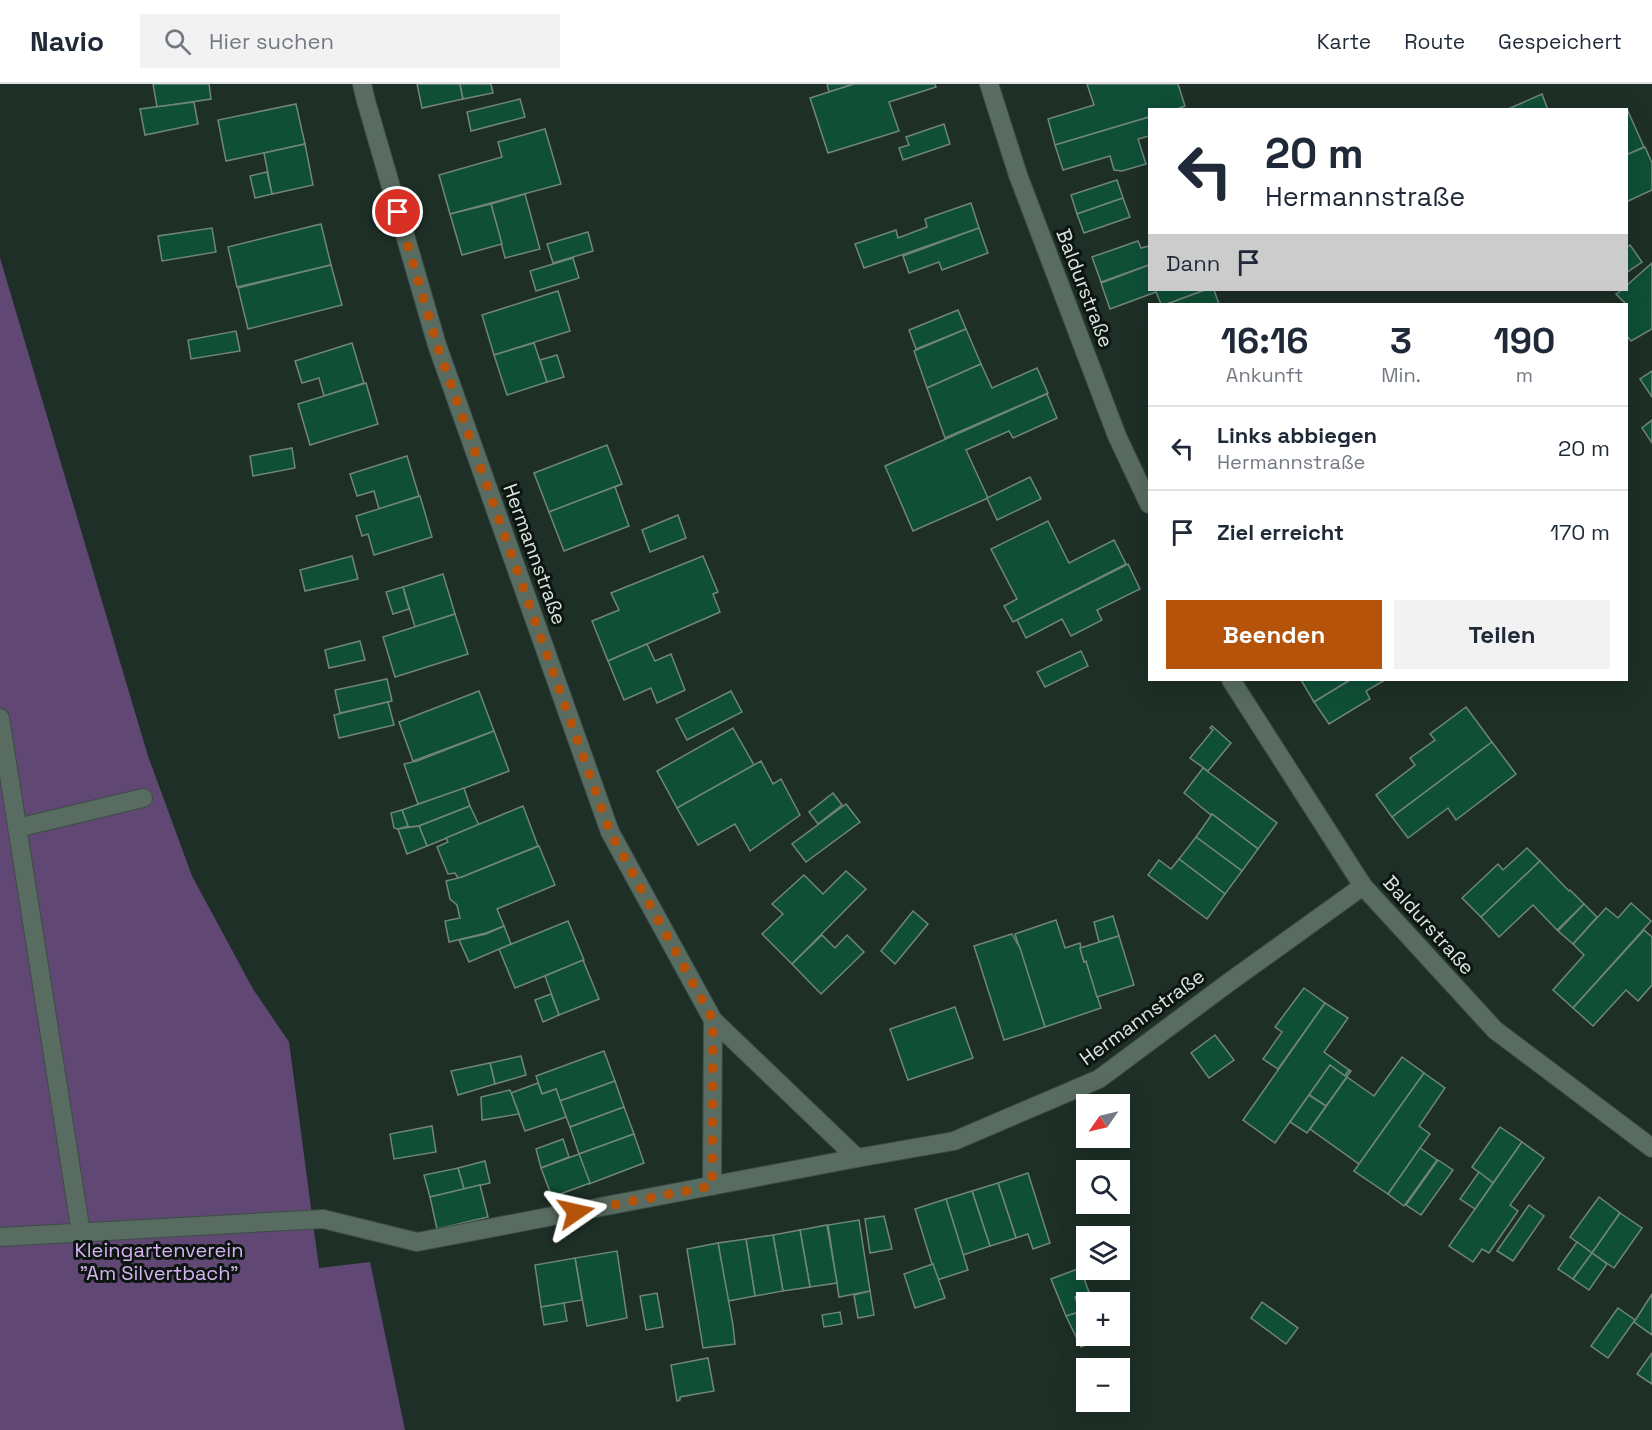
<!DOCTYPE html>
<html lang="de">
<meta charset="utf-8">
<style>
:root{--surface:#fff;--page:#f2f2f3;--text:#1f2937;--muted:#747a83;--line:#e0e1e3;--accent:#b45309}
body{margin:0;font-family:"Space Grotesk",sans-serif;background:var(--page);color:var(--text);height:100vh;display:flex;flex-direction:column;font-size:22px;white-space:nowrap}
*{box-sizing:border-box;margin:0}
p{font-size:20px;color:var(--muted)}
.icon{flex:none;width:33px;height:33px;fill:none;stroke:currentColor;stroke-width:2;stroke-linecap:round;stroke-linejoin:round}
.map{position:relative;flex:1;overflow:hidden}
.side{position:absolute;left:1148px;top:219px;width:480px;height:378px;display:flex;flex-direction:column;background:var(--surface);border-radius:0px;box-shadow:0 6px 24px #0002}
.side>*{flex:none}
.banner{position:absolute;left:1148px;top:24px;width:480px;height:183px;border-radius:0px;box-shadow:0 6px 24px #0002;background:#fff;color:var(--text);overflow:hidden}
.needle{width:39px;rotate:236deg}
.buttons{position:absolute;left:1076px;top:1010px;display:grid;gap:12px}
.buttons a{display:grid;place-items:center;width:54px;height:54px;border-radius:0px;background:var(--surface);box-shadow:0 6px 24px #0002;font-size:30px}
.pin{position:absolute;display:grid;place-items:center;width:51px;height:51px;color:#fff;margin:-26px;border:3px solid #fff;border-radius:50%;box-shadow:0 2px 6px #0007}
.me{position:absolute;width:66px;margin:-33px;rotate:79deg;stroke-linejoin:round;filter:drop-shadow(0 0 4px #0008)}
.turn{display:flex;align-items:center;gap:21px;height:126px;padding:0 18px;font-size:27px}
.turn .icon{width:78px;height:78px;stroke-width:2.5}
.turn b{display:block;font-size:42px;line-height:51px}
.then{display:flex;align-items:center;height:57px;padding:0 18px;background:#0003;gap:12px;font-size:22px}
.eta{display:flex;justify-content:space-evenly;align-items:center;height:102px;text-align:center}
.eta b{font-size:36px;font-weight:800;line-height:42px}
.button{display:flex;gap:12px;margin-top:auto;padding:12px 18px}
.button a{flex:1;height:69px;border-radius:0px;background:var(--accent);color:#fff;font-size:24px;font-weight:800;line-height:69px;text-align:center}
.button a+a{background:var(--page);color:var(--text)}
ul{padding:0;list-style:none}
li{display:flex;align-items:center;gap:18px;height:84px;padding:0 18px;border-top:2px solid var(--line)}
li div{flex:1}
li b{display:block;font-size:22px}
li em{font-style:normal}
header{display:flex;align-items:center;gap:36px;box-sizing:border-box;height:84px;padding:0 30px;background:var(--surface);border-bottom:2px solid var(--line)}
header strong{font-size:28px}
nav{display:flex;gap:33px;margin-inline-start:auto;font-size:21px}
.search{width:420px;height:54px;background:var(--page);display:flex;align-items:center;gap:15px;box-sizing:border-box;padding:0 21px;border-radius:0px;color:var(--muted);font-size:22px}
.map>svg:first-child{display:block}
.green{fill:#614874}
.building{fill:#0f4f37;stroke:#71857b;stroke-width:1.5}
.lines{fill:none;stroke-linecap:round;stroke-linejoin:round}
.minor-casing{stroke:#3d4d45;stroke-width:20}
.minor{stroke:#586c62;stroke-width:18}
.route{stroke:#b45309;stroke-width:10;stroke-dasharray:0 18}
.labels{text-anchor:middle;stroke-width:6;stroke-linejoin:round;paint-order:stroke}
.street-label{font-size:20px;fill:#dae5df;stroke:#0d1511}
.park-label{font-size:20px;fill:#d6b3f2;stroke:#0d1511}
</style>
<header>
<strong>Navio</strong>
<div class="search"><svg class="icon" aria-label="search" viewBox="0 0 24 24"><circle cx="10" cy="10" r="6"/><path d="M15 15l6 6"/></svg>Hier suchen</div>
<nav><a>Karte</a><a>Route</a><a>Gespeichert</a></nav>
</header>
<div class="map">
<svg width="1652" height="1346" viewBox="0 0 1652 1346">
<rect width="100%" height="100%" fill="#1d2f26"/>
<!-- green -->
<path class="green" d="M 0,174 L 148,672 L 192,792 L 253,905 L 289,958 L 319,1184 L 370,1178 L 405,1346 L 0,1346 Z"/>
<!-- building -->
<g class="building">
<path d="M 153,0 L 209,0 L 211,15 L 157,23 Z"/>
<path d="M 417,0 L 460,0 L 463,15 L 422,24 Z"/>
<path d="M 460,0 L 491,0 L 493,9 L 463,15 Z"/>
<path d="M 827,0 L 854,0 L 829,8 Z"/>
<path d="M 854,0 L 935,0 L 936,3 L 889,18 L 899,47 L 828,69 L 810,14 Z"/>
<path d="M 1087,0 L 1178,0 L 1185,22 L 1174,26 L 1149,26 L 1149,33 L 1055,61 L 1048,35 L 1094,21 Z"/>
<path d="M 1542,10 L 1548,26 L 1506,26 Z"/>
<path d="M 520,15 L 525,33 L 471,47 L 467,28 Z"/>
<path d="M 194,18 L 198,40 L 145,51 L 140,25 Z"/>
<path d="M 296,20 L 305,60 L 226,77 L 218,36 Z"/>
<path d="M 1627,25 L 1644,63 L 1626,71 L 1626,26 Z"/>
<path d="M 1149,33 L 1149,52 L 1138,55 L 1146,80 L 1122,87 L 1114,86 L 1110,72 L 1063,86 L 1055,61 Z"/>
<path d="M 944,40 L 950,60 L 903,76 L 899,64 L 909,61 L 906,53 Z"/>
<path d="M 545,45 L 561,100 L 450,130 L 439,91 L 502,73 L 498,58 Z"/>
<path d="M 305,60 L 313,101 L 272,110 L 264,69 Z"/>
<path d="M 1645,63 L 1652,79 L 1652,106 L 1626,118 L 1626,71 Z"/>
<path d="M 267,88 L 272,110 L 255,114 L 250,92 Z"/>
<path d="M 1117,96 L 1123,114 L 1077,130 L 1071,111 Z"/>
<path d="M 525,110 L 540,165 L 505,174 L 491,120 Z"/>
<path d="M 1123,114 L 1130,133 L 1084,149 L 1077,130 Z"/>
<path d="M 971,119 L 979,144 L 864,184 L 855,160 L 896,146 L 898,154 L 927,143 L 925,135 Z"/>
<path d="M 491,120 L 502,160 L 462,171 L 450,130 Z"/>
<path d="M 321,140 L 331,181 L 237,203 L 228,163 Z"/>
<path d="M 212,144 L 216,168 L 162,177 L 158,152 Z"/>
<path d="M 979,144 L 988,169 L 942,186 L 939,178 L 909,189 L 903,172 Z"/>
<path d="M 588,148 L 593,167 L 553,179 L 547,160 Z"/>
<path d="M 1138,157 L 1141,164 L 1149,162 L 1149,181 L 1101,198 L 1092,173 Z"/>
<path d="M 1630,161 L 1642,178 L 1626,189 L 1626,164 Z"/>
<path d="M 573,174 L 579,194 L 536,207 L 530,187 Z"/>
<path d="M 1652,179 L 1652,245 L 1631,257 L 1626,251 L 1626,220 L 1616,210 L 1622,206 L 1626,206 L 1626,202 Z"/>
<path d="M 331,181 L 342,221 L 248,245 L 238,204 Z"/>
<path d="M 1149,181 L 1149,206 L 1205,206 L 1167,220 L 1161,220 L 1156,208 L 1110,225 L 1101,199 Z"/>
<path d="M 1205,206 L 1214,206 L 1219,220 L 1167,220 Z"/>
<path d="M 558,207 L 570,247 L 494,271 L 482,231 Z"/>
<path d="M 958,226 L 966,245 L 916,265 L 909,246 Z"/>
<path d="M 966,245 L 981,280 L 927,304 L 914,267 Z"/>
<path d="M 236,247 L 240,267 L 191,275 L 188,256 Z"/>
<path d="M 352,259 L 364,299 L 324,312 L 319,294 L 302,299 L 295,277 Z"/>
<path d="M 534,259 L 547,298 L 507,311 L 494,271 Z"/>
<path d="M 557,271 L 564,293 L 547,298 L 540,276 Z"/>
<path d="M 981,280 L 992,304 L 1037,284 L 1048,309 L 945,354 L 927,304 Z"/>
<path d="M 1652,287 L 1652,313 L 1640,295 Z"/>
<path d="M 366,299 L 378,340 L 310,361 L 298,320 Z"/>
<path d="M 1047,310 L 1057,334 L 1013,354 L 1009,347 L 966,366 L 988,414 L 913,447 L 885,382 Z"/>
<path d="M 1652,336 L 1652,359 L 1642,344 Z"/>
<path d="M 607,361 L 622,400 L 549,428 L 534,389 Z"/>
<path d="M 292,364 L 295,384 L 253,392 L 250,372 Z"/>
<path d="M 407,372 L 419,412 L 379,425 L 374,407 L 357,412 L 350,390 Z"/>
<path d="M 1030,393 L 1041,415 L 997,436 L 987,414 Z"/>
<path d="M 622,400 L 615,403 L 629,442 L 564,467 L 549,428 Z"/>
<path d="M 420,412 L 432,453 L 374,471 L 368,450 L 362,452 L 356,432 Z"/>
<path d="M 678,431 L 686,454 L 650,468 L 642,446 Z"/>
<path d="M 1048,437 L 1069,479 L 1114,456 L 1126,480 L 1013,538 L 1004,522 L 1017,515 L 991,465 Z"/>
<path d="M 352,472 L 358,495 L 305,507 L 300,486 Z"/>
<path d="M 703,472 L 718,508 L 713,510 L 720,528 L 608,577 L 592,537 L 619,526 L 611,509 Z"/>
<path d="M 1128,480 L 1140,505 L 1097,526 L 1102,536 L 1071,552 L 1062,535 L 1026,554 L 1017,536 Z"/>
<path d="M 443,490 L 455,530 L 415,543 L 403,503 Z"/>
<path d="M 403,503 L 409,525 L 393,530 L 386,508 Z"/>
<path d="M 455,530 L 468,570 L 395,593 L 383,553 Z"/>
<path d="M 360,557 L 365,576 L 329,584 L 325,566 Z"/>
<path d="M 647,560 L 655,577 L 671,570 L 685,606 L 657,619 L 651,604 L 624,616 L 608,577 Z"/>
<path d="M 1081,567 L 1088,582 L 1045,603 L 1037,588 Z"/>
<path d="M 387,595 L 392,617 L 340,629 L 335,606 Z"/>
<path d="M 1301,596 L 1350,596 L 1314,618 Z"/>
<path d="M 1350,596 L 1385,596 L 1366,607 L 1370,615 L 1329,640 L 1314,618 Z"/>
<path d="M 479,607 L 494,647 L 413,677 L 399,638 Z"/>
<path d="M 731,607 L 742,628 L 687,656 L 676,635 Z"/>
<path d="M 388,618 L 394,641 L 339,654 L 334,631 Z"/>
<path d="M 1466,623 L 1492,658 L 1392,733 L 1376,711 L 1415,681 L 1410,674 L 1435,656 L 1430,650 Z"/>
<path d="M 1212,642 L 1231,659 L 1208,687 L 1190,674 L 1213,646 L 1210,644 Z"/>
<path d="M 733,644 L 754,681 L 677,724 L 657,687 Z"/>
<path d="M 494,647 L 509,687 L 449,710 L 418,720 L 404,680 L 417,677 Z"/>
<path d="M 1492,658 L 1516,690 L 1456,736 L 1448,724 L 1408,754 L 1392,733 Z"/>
<path d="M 761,677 L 773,700 L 781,695 L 800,731 L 750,767 L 735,740 L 698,761 L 677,724 Z"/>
<path d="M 1203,684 L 1277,739 L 1258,765 L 1212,730 L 1211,731 L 1184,709 Z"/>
<path d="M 464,704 L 470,722 L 419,742 L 408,743 L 402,726 Z"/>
<path d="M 833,709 L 842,721 L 818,740 L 809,728 Z"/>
<path d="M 846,720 L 860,738 L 806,778 L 792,760 Z"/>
<path d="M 470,722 L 479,741 L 427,762 L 419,742 Z"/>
<path d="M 523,722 L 538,762 L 462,793 L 458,794 L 455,789 L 448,790 L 437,763 L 448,758 L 446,754 Z"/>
<path d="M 402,726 L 408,742 L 398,745 L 394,744 L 391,729 Z"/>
<path d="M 1212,730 L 1258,765 L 1242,787 L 1196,753 Z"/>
<path d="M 419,742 L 427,762 L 407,770 L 398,745 Z"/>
<path d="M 1196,753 L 1242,787 L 1225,810 L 1179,775 Z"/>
<path d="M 539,762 L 555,801 L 497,825 L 504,842 L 486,849 L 449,858 L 445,837 L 460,834 L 457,821 L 450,815 L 446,797 L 462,793 Z"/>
<path d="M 1527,764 L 1540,777 L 1481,833 L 1462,814 L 1498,780 L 1503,786 Z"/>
<path d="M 1179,775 L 1225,810 L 1207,835 L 1148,791 L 1159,776 L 1171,785 Z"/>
<path d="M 1540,777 L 1569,807 L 1570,806 L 1584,820 L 1557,846 L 1533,821 L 1499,853 L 1481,833 Z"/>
<path d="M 846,787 L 866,805 L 792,880 L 762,850 L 783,830 L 772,820 L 804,791 L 823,810 Z"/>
<path d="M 1631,819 L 1651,837 L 1573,924 L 1553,906 L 1584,871 L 1573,860 L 1606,824 L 1618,834 Z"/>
<path d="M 1584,820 L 1597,833 L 1573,860 L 1558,847 Z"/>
<path d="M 913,827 L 928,840 L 895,880 L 881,867 Z"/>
<path d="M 1113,832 L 1119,852 L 1099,858 L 1094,838 Z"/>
<path d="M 1056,836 L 1065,864 L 1080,859 L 1081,864 L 1080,864 L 1084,878 L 1086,877 L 1101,924 L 1045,943 L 1015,850 Z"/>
<path d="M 568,837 L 584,876 L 515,904 L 499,865 Z"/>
<path d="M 504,842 L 511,860 L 469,878 L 459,856 L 486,850 Z"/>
<path d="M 1644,846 L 1652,853 L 1652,901 L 1638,917 L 1626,906 L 1593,942 L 1573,924 Z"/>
<path d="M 1012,850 L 1020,864 L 1045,943 L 1004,956 L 974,862 Z"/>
<path d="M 822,851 L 835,864 L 847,851 L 864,868 L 821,910 L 792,880 Z"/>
<path d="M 1119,852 L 1134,901 L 1097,913 L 1086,877 L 1084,878 L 1080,864 Z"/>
<path d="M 583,876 L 599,915 L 559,931 L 545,892 Z"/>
<path d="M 1304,904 L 1325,919 L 1278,985 L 1263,975 L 1282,948 L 1275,943 Z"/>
<path d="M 551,910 L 559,931 L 543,938 L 535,916 Z"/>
<path d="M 1325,919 L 1348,934 L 1324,968 L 1349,986 L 1345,992 L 1330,981 L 1275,1059 L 1243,1036 Z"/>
<path d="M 955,923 L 973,974 L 908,996 L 890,945 Z"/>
<path d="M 1215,951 L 1234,976 L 1209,994 L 1191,969 Z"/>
<path d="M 604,967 L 615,997 L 560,1017 L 556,1005 L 542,1010 L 536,992 Z"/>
<path d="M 521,972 L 526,991 L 495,1000 L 490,979 Z"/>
<path d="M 1402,973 L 1424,989 L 1359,1080 L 1310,1045 L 1347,993 L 1374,1012 Z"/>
<path d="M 490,979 L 495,1000 L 458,1011 L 451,987 Z"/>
<path d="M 1330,981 L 1345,992 L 1349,986 L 1351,987 L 1326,1022 L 1309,1011 Z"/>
<path d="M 1424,989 L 1445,1004 L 1419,1042 L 1430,1050 L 1388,1110 L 1354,1087 Z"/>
<path d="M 615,997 L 624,1023 L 570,1043 L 560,1017 Z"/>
<path d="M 538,999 L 542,1010 L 556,1005 L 566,1033 L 525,1047 L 511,1009 Z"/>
<path d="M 510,1006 L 519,1030 L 482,1036 L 481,1013 Z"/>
<path d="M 1309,1011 L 1326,1022 L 1307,1049 L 1290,1038 Z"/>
<path d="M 624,1023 L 634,1050 L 579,1070 L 570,1043 Z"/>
<path d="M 432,1042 L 436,1068 L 394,1075 L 390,1050 Z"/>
<path d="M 1500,1043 L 1522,1058 L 1493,1099 L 1472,1083 Z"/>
<path d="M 634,1050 L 644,1079 L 589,1100 L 579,1070 Z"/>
<path d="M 563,1055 L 569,1073 L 541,1084 L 536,1065 Z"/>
<path d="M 1522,1058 L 1544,1074 L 1510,1121 L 1518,1127 L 1489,1169 L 1482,1165 L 1473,1178 L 1449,1162 Z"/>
<path d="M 1420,1064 L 1437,1076 L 1404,1122 L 1388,1110 Z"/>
<path d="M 579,1070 L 590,1099 L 552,1113 L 541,1084 Z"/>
<path d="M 1438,1076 L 1453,1086 L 1421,1131 L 1406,1121 Z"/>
<path d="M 485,1077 L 490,1099 L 464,1105 L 458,1084 Z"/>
<path d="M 458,1084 L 464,1105 L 430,1113 L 424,1091 Z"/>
<path d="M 1479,1088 L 1493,1099 L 1475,1125 L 1460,1115 Z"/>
<path d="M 1028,1089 L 1050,1159 L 1033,1165 L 1028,1150 L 1016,1154 L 998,1099 Z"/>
<path d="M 998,1099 L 1016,1154 L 990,1162 L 972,1107 Z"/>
<path d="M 480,1101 L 488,1133 L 437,1145 L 430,1113 Z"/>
<path d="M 972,1107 L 990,1162 L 963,1171 L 946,1115 Z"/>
<path d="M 1599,1113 L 1620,1129 L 1592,1169 L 1570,1153 Z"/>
<path d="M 946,1115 L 968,1186 L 937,1196 L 915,1125 Z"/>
<path d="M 1529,1121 L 1544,1132 L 1513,1177 L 1497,1167 Z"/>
<path d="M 1620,1129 L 1642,1144 L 1614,1184 L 1592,1169 Z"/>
<path d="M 884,1132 L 892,1165 L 870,1169 L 865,1135 Z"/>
<path d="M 859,1136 L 870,1207 L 839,1213 L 828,1141 Z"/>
<path d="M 827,1141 L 837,1199 L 810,1203 L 800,1146 Z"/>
<path d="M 800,1146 L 810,1203 L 783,1207 L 773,1151 Z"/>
<path d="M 773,1151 L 783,1207 L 755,1212 L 746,1155 Z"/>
<path d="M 746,1155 L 755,1212 L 728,1217 L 718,1159 Z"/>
<path d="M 1577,1158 L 1592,1169 L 1573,1195 L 1558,1185 Z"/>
<path d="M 718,1159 L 733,1241 L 735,1260 L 703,1264 L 687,1165 Z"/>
<path d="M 617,1167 L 627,1234 L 587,1242 L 575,1174 Z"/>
<path d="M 1592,1169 L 1607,1180 L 1589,1206 L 1573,1195 Z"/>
<path d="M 575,1174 L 582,1216 L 541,1223 L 535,1181 Z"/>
<path d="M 933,1180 L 945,1214 L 915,1224 L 904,1190 Z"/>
<path d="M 1080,1184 L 1089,1208 L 1075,1213 L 1081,1228 L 1066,1232 L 1051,1195 Z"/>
<path d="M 870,1207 L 874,1231 L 858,1234 L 854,1211 Z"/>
<path d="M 657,1209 L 663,1243 L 646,1246 L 640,1212 Z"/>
<path d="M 1652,1210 L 1652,1251 L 1634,1238 Z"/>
<path d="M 1262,1218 L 1298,1244 L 1286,1260 L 1251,1234 Z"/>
<path d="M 564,1219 L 567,1237 L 544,1241 L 541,1223 Z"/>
<path d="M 1618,1224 L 1635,1236 L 1608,1274 L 1591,1262 Z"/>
<path d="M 1086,1226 L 1086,1251 L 1106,1252 L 1081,1263 L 1066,1232 Z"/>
<path d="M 840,1228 L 842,1240 L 824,1243 L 822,1231 Z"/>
<path d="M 1652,1269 L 1652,1300 L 1637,1290 Z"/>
<path d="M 708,1274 L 714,1307 L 680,1313 L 680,1316 L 677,1317 L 671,1281 Z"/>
</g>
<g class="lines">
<defs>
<g id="minor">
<path d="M 362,0 L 366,17 L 437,261 L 610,748 L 713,936 L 857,1074"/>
<path d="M 989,0 L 1018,91 L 1117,352 L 1149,420"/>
<path d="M 1231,596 L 1363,802 L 1495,946 L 1652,1064"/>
<path d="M 0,634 L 81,1149"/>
<path d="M 17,744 L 143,714"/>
<path d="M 712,1102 L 713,936"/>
<path d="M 0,1153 L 323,1135 L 417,1158 L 857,1074 L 954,1057 L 1099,995 L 1228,899 L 1363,802"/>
</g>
</defs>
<!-- minor casing -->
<use href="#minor" class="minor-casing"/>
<!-- minor -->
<use href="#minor" class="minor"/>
</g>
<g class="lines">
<!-- route -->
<path class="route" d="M 398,128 L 437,261 L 610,748 L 713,936 L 712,1102 L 576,1128"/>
</g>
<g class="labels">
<!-- street labels -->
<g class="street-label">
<text transform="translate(1085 204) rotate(69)" y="7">Baldurstraße</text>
<text transform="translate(535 470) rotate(70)" y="7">Hermannstraße</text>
<text transform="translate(1429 841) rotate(48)" y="7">Baldurstraße</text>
<text transform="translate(1142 933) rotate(-36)" y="7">Hermannstraße</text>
</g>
<!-- park labels -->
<g class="park-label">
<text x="159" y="1173">Kleingartenverein<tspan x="159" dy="23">"Am Silvertbach"</tspan></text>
</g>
</g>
</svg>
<div class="buttons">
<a><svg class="needle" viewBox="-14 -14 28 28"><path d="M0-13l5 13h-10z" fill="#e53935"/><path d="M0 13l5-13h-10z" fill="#747a83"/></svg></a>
<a><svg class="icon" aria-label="search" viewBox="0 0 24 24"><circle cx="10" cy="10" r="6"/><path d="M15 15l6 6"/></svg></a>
<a><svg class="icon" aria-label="layers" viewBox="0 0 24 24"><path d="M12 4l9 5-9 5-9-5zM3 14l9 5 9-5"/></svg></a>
<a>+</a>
<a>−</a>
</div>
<div class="pin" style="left:398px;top:128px;background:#d93025"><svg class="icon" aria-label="arrive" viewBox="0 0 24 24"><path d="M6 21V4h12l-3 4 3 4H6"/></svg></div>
<svg class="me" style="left:576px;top:1128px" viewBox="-20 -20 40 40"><path d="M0-17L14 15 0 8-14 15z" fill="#b45309" stroke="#fff" stroke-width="4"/></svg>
<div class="banner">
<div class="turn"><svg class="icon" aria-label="left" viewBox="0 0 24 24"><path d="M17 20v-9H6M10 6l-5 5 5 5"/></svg><div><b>20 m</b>Hermannstraße</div></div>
<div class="then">Dann<svg class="icon" aria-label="arrive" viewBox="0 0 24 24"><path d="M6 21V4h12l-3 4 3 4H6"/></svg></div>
</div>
<section class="side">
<div class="eta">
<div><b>16:16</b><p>Ankunft</p></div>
<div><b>3</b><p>Min.</p></div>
<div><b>190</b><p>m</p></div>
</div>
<ul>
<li><svg class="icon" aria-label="left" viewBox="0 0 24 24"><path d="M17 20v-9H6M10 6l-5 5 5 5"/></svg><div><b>Links abbiegen</b><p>Hermannstraße</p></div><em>20 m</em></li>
<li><svg class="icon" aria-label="arrive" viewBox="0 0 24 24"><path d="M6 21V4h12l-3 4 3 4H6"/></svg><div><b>Ziel erreicht</b></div><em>170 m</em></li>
</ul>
<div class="button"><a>Beenden</a><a>Teilen</a></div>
</section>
</div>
